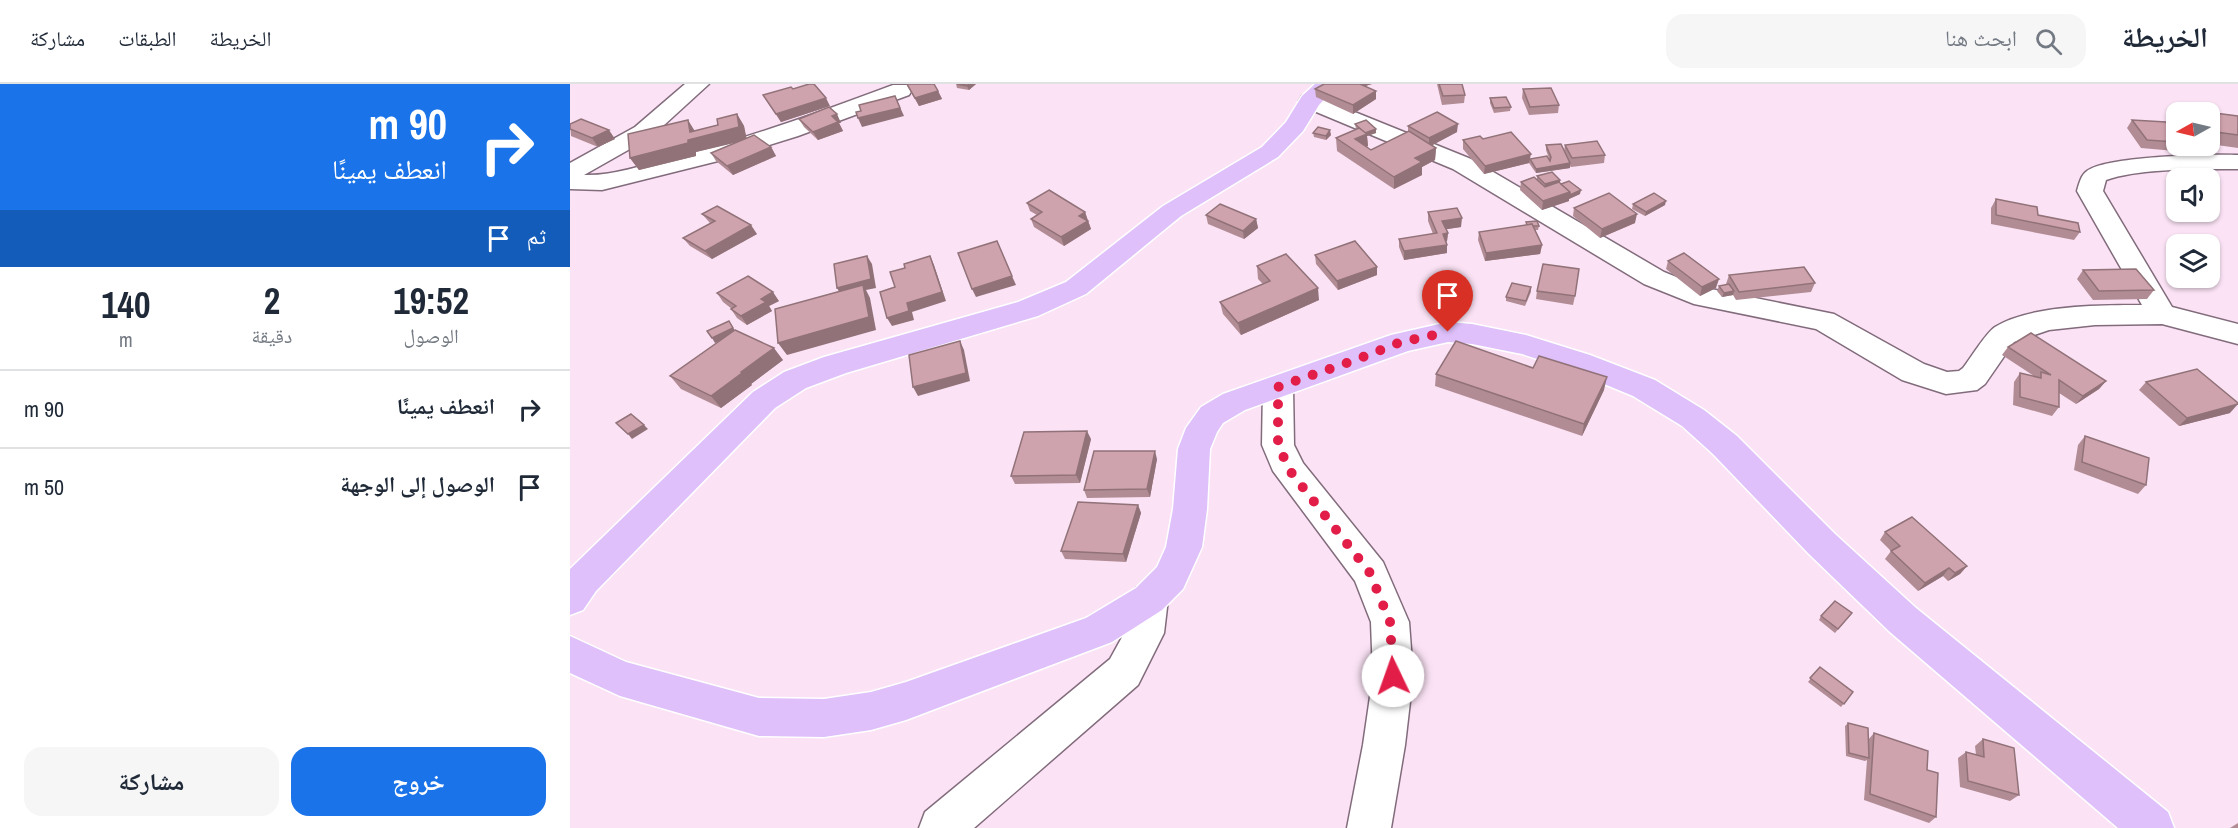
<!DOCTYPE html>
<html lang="ar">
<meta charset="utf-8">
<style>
:root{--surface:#fff;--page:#f6f6f7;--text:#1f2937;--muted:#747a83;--line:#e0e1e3;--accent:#1a73e8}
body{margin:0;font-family:"Archivo Narrow","Noto Naskh Arabic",sans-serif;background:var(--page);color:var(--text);direction:rtl;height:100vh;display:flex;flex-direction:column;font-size:22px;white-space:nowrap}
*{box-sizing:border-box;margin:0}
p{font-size:20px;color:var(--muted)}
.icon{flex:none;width:33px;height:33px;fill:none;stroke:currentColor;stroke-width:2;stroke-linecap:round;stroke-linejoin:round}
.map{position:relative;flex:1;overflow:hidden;direction:ltr}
.details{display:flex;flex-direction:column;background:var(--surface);width:570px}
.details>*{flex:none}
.banner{background:#1a73e8;color:#fff;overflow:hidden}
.needle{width:39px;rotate:262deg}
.controls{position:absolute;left:1596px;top:18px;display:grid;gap:12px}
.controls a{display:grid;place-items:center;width:54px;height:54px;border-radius:12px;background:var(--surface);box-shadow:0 2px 4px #0004;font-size:30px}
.pin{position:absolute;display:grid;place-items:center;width:51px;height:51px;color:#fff;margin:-62px -26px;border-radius:50% 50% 50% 0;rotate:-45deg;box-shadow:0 0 6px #0007}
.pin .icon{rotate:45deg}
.me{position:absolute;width:66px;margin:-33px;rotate:357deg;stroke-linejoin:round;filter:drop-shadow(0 0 4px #0008)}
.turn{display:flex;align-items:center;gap:21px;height:126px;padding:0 24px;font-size:27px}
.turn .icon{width:78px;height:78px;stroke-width:2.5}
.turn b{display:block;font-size:42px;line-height:51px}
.then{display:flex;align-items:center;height:57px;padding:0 24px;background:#0003;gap:12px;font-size:22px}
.eta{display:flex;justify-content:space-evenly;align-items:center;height:102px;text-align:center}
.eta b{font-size:36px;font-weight:700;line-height:42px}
.primary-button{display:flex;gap:12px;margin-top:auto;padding:12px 24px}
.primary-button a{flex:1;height:69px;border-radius:18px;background:var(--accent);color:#fff;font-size:24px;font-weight:700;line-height:69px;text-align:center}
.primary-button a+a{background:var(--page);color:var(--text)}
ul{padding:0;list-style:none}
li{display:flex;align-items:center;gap:18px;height:78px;padding:0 24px;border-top:2px solid var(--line)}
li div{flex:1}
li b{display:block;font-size:22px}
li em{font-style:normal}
header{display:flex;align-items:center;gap:36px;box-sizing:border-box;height:84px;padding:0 30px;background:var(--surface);border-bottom:2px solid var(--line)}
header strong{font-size:28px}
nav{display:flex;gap:33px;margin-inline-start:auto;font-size:21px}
.search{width:420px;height:54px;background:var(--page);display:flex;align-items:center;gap:15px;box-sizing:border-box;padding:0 21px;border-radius:18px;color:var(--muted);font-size:22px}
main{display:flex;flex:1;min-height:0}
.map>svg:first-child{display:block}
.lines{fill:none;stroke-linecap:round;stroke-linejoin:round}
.minor-casing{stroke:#826c7c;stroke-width:3}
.major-casing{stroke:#fff;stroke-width:3}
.minor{fill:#fff;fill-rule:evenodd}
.major{fill:#dfc0fb;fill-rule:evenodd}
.wall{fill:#b28c95}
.shaded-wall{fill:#917279}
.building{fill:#cfa3ad;stroke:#917279;stroke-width:1.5}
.route{stroke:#e11d48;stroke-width:10;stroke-dasharray:0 18}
</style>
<header>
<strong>الخريطة</strong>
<div class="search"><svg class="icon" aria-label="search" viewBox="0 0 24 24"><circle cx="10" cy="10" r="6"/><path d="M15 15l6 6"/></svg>ابحث هنا</div>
<nav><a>الخريطة</a><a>الطبقات</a><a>مشاركة</a></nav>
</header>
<main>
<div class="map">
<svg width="1668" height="744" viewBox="0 0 1668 744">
<rect width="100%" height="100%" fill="#fbe3f5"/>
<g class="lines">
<defs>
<g id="minor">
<path d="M 115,0 L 139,0 L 81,53 L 14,91 C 42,92 69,82 95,76 C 173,56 248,29 323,1 L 339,1 L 342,6 L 339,11 L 228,52 L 148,77 L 32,106 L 0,105 L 0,79 L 65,43 Z"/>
<path d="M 740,10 L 901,75 L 1094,188 L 1131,203 L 1264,230 L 1354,280 L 1377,288 L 1389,287 L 1393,284 C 1401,274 1415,250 1425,243 C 1460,221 1532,221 1572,221 L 1507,107 C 1509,100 1511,91 1517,87 C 1537,72 1640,70 1668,71 L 1668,85 C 1631,85 1570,84 1536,96 L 1533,107 L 1602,223 L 1668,240 L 1668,260 L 1592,240 L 1525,241 L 1479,246 L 1444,258 L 1415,300 L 1407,306 L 1376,310 L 1332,296 L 1246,245 L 1124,220 L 1074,200 L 883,85 L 732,22 L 729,17 L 732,12 Z"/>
<path d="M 708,292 L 719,295 L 723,303 L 724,361 L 733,379 L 813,478 L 839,538 L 843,592 L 835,661 L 821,744 L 777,744 L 793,661 L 803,592 L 801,538 L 785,497 L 703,387 L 692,361 L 693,303 L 697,295 Z"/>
<path d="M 579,499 L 592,504 L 598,515 L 594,549 L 568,601 L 404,744 L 349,744 L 355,728 L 540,575 L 556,546 L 560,515 L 566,504 Z"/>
</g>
<g id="major">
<path d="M 745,0 L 768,0 L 749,21 L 733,47 L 708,73 L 611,132 L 516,210 L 468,232 L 276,289 L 236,304 L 205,324 L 26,507 L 13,526 L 0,531 L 0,485 L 183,308 L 214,288 L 254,273 L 448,218 L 496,198 L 593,122 L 692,63 L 716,38 L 732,12 Z"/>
<path d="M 878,238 L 902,240 L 956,251 L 1020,271 L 1085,296 L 1134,326 L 1167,352 L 1265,450 L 1346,524 L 1598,728 L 1604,744 L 1548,744 L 1320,548 L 1239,470 L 1143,370 L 1112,342 L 1063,312 L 998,285 L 952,270 L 902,260 L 878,258 L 838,267 L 675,326 L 653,339 L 647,348 L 640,365 L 637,425 L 632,463 L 613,505 L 592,526 L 542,558 L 336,636 L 301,646 L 254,653 L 189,652 L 50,612 L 0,589 L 0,552 L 56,578 L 189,614 L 254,615 L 301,608 L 336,598 L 516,534 L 566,504 L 587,483 L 596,463 L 603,425 L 608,365 L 616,344 L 631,323 L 653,310 L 821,251 Z"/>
</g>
</defs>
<!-- minor casing -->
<use href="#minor" class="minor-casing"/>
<!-- major casing -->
<use href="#major" class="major-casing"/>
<!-- minor -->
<use href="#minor" class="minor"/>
<!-- major -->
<use href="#major" class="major"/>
</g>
<!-- wall -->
<g class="wall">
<path d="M 336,0 L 364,0 L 368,7 L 372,15 L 349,22 Z"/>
<path d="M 386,0 L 406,0 L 399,6 L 387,4 Z"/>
<path d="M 754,0 L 802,0 L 795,2 L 806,7 L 806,15 L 783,30 L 746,13 L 745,5 Z"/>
<path d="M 867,0 L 892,0 L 895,11 L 894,19 L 872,21 Z"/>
<path d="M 953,5 L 989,21 L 988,29 L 959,31 L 952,14 Z"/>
<path d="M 193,11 L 260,22 L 211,38 Z"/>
<path d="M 920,14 L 941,23 L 940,27 L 924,29 L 920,19 Z"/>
<path d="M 1637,28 L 1668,32 L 1668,64 L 1640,60 L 1640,28 Z"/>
<path d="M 167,30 L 174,42 L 176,54 L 201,63 L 206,72 L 163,91 L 146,77 L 141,69 L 166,58 L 126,68 L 126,72 L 69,86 L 60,74 L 124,47 L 148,41 Z"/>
<path d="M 229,35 L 271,39 L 269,39 L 273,47 L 248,56 L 234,43 Z"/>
<path d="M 1562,36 L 1606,52 L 1606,62 L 1609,62 L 1605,67 L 1571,64 L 1557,44 Z"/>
<path d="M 0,40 L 45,55 L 28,63 L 1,52 Z"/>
<path d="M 785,40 L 806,45 L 806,49 L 797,52 L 798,62 L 796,63 L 801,66 L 838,48 L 838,42 L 887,48 L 862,61 L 866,64 L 865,76 L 852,83 L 852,91 L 824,105 L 767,67 L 766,54 L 786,45 Z"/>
<path d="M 743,49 L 761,51 L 756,56 L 744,53 Z"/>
<path d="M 913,55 L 961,75 L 980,77 L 976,66 L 976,61 L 994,67 L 995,61 L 1035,71 L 1034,79 L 1001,83 L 1000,82 L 1000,84 L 966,89 L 959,79 L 914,90 L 893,65 L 893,56 Z"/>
<path d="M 967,92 L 990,99 L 1010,110 L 999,115 L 999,117 L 972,126 L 950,106 L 951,98 L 967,96 Z"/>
<path d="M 1426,115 L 1468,131 L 1510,148 L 1504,156 L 1421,140 L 1421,124 Z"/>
<path d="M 457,119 L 515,128 L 521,145 L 494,162 L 464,143 L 461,135 L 467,131 L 460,127 Z"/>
<path d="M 1063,120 L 1095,121 L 1075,132 L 1062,125 Z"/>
<path d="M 1004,124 L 1065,139 L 1030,154 L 1003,132 Z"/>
<path d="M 858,128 L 891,143 L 876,145 L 878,149 L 877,157 L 876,158 L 877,169 L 834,176 L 829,163 L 829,155 L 863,150 L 858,137 Z"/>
<path d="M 132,130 L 187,150 L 142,175 L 120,162 L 113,154 L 140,139 Z"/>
<path d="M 636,131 L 686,135 L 688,144 L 674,155 L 638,140 Z"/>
<path d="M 956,138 L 969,142 L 968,146 L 965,146 L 972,161 L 970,170 L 915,177 L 908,156 L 909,148 L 956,141 Z"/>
<path d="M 745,171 L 807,191 L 768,206 L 746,180 Z"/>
<path d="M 1098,177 L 1146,204 L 1130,212 L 1096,185 Z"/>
<path d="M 687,182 L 749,216 L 671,251 L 653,230 L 650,218 L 693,200 L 688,195 Z"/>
<path d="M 1513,186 L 1584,206 L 1577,215 L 1523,216 L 1507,195 Z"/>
<path d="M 1159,191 L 1245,199 L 1241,208 L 1166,216 L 1163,211 L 1152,213 L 1147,207 L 1149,202 L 1156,201 L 1156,200 Z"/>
<path d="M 961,203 L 961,208 L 955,222 L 936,217 L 936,213 Z"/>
<path d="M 967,207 L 1005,212 L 1003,221 L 966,215 Z"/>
<path d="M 147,209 L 209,217 L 199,222 L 202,227 L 177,241 L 167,234 L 161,225 L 162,225 L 153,218 Z"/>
<path d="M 159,237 L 165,247 L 213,276 L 181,300 L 182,301 L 151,324 L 111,305 L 100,292 L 153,255 L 145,259 Z"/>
<path d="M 1438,263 L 1536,297 L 1529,305 L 1506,320 L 1489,309 L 1489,323 L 1482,332 L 1443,321 L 1444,298 L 1450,289 L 1464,292 L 1432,271 Z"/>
<path d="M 963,284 L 1034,306 L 1012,352 L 865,302 L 866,290 Z"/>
<path d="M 1576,298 L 1660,329 L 1609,342 L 1569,306 Z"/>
<path d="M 1515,352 L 1576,401 L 1568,410 L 1504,386 L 1508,361 Z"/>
<path d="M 521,355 L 510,399 L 445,400 L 441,392 Z"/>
<path d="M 587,375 L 580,413 L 517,414 L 514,406 Z"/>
<path d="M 568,421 L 571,429 L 556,478 L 495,475 L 491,467 Z"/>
<path d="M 1315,448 L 1397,482 L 1390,490 L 1378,497 L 1373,492 L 1348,507 L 1315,475 L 1321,467 L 1310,456 Z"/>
<path d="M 1282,529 L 1265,549 L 1249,536 L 1251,532 Z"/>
<path d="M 1250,583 L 1283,608 L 1271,623 L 1238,598 Z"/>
<path d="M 1278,639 L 1298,656 L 1304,649 L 1357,686 L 1366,733 L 1359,739 L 1294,716 L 1297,676 L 1295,677 L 1276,672 L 1275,642 Z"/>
<path d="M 1413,655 L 1449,711 L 1440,717 L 1390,703 L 1388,674 L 1396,668 L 1406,671 L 1405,662 Z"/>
<path d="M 1668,739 L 1668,744 L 1660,744 Z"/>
</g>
<!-- shaded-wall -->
<g class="shaded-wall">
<path d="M 400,0 L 406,0 L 399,6 L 397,2 Z"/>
<path d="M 789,0 L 802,0 L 789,4 Z"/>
<path d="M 368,7 L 372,15 L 349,22 L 345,14 Z"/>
<path d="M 806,7 L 806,15 L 783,30 L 783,21 Z"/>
<path d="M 325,12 L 334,32 L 292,43 L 288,34 Z"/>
<path d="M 256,14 L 260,22 L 211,38 L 206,30 Z"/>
<path d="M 167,30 L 174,42 L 177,56 L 126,68 L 126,72 L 69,86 L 60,74 L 118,56 L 120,48 L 118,36 L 126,49 L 126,54 Z"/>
<path d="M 267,30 L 271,39 L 269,39 L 273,47 L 248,56 L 243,48 L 262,32 Z"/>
<path d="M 888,40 L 887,48 L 859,63 L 859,54 Z"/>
<path d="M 806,45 L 806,49 L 797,52 L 798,62 L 786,68 L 785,55 L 795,49 Z"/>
<path d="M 39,46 L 45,55 L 28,63 L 22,54 Z"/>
<path d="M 760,46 L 761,51 L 756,56 L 756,52 Z"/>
<path d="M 201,63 L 206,72 L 163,91 L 157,82 Z"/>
<path d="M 866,64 L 865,76 L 852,83 L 852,91 L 824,105 L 824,93 L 845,74 Z"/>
<path d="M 961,70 L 959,79 L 914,90 L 915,82 Z"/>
<path d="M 1000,79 L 1000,84 L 966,89 L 966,85 Z"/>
<path d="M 990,96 L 990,100 L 974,104 L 975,100 Z"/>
<path d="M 1011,106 L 1010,110 L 999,115 L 999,117 L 972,126 L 973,117 L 1000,108 Z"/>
<path d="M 1096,117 L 1095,121 L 1075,132 L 1076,128 Z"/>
<path d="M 515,128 L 518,137 L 509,132 Z"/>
<path d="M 1067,130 L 1065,139 L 1030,154 L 1032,145 Z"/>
<path d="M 892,134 L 891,143 L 872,146 L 872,137 Z"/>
<path d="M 686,135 L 688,144 L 674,155 L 673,147 Z"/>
<path d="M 518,137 L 521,145 L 494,162 L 491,153 Z"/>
<path d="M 181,141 L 187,150 L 142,175 L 135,167 Z"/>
<path d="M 878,149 L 877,157 L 872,158 L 873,150 Z"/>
<path d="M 877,161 L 877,169 L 834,176 L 834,167 Z"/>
<path d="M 972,161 L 970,170 L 915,177 L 916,169 Z"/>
<path d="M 297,172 L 302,180 L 306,204 L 296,206 L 300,214 L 306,246 L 217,271 L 208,259 L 272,213 L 267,204 Z"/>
<path d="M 360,172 L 364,181 L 376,217 L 342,228 L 344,236 L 322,242 L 317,234 L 337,219 Z"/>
<path d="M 807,183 L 807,191 L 768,206 L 767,197 Z"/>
<path d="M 442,192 L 446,201 L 406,213 L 402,205 Z"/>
<path d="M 1149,195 L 1146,204 L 1130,212 L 1132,203 Z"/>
<path d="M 748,204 L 749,216 L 671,251 L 668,239 Z"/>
<path d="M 1164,207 L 1163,211 L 1152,213 L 1154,209 Z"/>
<path d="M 203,208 L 209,217 L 199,222 L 202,227 L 177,241 L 171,232 L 191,215 Z"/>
<path d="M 163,244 L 167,249 L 145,259 L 142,254 Z"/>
<path d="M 390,257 L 394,266 L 400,297 L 348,312 L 343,303 Z"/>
<path d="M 204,264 L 213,276 L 181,300 L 182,301 L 151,324 L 141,312 L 171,288 Z"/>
<path d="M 1037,293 L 1034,306 L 1012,352 L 1014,340 Z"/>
<path d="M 1536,297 L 1529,305 L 1506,320 L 1513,312 Z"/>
<path d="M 1668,320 L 1660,329 L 1609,342 L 1617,334 Z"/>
<path d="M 74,341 L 78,345 L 62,355 L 58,350 Z"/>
<path d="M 517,347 L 521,355 L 510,399 L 506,391 Z"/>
<path d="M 585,367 L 587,375 L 580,413 L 577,405 Z"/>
<path d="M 568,421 L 571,429 L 556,478 L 553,470 Z"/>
<path d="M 1397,482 L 1390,490 L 1378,497 L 1385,489 Z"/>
<path d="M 1379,484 L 1373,492 L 1348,507 L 1355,499 Z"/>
</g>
<!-- building -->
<g class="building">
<path d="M 239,0 L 244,0 L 256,14 L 206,30 L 193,11 L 221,3 L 223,5 Z"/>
<path d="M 337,0 L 364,0 L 368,7 L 345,14 Z"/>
<path d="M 387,0 L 400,0 L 397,2 Z"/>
<path d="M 754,0 L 790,0 L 806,7 L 783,21 L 745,5 Z"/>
<path d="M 869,0 L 892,0 L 895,11 L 873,12 Z"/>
<path d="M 981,4 L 989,21 L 960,23 L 953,5 Z"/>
<path d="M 325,12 L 330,24 L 288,34 L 286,28 L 291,27 L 289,21 Z"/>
<path d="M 936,13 L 941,23 L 924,24 L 920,14 Z"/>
<path d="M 259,23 L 267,30 L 262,32 L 268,38 L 243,48 L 229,35 Z"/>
<path d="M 867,28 L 888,40 L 859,54 L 838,42 Z"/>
<path d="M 1637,28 L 1668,32 L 1668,51 L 1646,48 L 1640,34 L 1640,28 Z"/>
<path d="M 167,30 L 169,43 L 118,56 L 118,59 L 60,74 L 58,50 L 118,36 L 120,48 L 148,41 L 147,35 Z"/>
<path d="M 11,35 L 39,46 L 22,54 L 0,45 L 0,40 Z"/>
<path d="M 796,36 L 806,45 L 795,49 L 785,40 Z"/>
<path d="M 1562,36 L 1596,38 L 1606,52 L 1606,58 L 1577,56 Z"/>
<path d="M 748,43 L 760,46 L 756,52 L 743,49 Z"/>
<path d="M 789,44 L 797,50 L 785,55 L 801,66 L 839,47 L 866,64 L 845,74 L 852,78 L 824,93 L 766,54 Z"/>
<path d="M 941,48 L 961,70 L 915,82 L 893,56 L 910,52 L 913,55 Z"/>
<path d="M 184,51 L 201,63 L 157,82 L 141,69 Z"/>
<path d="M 1027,57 L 1035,71 L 1002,74 L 995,61 Z"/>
<path d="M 991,60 L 1000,79 L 966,85 L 960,75 L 977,72 L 980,77 L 981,73 L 976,61 Z"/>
<path d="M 982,88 L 990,96 L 975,100 L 967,92 Z"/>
<path d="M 964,93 L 975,103 L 989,98 L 1000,108 L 973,117 L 951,98 Z"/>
<path d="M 999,97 L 1011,106 L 1000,111 L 1000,108 L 991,100 Z"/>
<path d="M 479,106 L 515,128 L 509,132 L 518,137 L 491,153 L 461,135 L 472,128 L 457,119 Z"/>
<path d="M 1039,109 L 1067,130 L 1032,145 L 1004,124 Z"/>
<path d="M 1084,109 L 1096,117 L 1076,128 L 1063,120 Z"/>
<path d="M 1426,115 L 1467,123 L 1468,131 L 1508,139 L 1510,148 L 1426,131 Z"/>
<path d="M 650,120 L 686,135 L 673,147 L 636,131 Z"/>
<path d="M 147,122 L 181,141 L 135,167 L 113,154 L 145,137 L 132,130 Z"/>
<path d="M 887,124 L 892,134 L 872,137 L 878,149 L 873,150 L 877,161 L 834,167 L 829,155 L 867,149 L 858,128 Z"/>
<path d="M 967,137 L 969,142 L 963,142 L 962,140 L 957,141 L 956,138 Z"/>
<path d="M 962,140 L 972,161 L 916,169 L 909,148 Z"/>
<path d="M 427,157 L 442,192 L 402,205 L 388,169 Z"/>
<path d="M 785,157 L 807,183 L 767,197 L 745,171 Z"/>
<path d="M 1114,169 L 1149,195 L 1132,203 L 1098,177 Z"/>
<path d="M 716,170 L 748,204 L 668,239 L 650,218 L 700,197 L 687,182 Z"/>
<path d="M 297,172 L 301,195 L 267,204 L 264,180 Z"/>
<path d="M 360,172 L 372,208 L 337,219 L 339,227 L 317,234 L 310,208 L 325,203 L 320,188 L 335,184 L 334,180 Z"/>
<path d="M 973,180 L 1009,185 L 1005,212 L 967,207 Z"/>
<path d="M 1234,183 L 1245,199 L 1169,208 L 1159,191 Z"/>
<path d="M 1566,185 L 1584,206 L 1529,207 L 1513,186 Z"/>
<path d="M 178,192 L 203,208 L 191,215 L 196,218 L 171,232 L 161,225 L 166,222 L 147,209 Z"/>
<path d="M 942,199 L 961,203 L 956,217 L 936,213 Z"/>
<path d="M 1159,200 L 1164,207 L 1154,209 L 1149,202 Z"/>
<path d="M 293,201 L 299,233 L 208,259 L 205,225 Z"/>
<path d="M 159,237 L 163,244 L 142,254 L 137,247 Z"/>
<path d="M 165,246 L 204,264 L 171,288 L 172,289 L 141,312 L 100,292 Z"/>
<path d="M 1461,249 L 1536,297 L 1513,312 L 1489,296 L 1489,323 L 1450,313 L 1450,289 L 1471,294 L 1471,288 L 1481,291 L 1438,263 Z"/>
<path d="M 390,257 L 396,289 L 343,303 L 339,271 Z"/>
<path d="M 886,257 L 963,284 L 969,272 L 1037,293 L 1014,340 L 866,290 Z"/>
<path d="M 1627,285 L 1668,319 L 1668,320 L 1617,334 L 1576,298 Z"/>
<path d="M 61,330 L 74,341 L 58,350 L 46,339 Z"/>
<path d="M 517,347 L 506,391 L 441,392 L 454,348 Z"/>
<path d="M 1515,352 L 1579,374 L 1576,401 L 1512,378 Z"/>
<path d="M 524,367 L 585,367 L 577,405 L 514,406 Z"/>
<path d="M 508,418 L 568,421 L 553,470 L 491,467 Z"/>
<path d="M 1342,433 L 1397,482 L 1385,489 L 1379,484 L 1355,499 L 1321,467 L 1330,462 L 1315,448 Z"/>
<path d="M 1265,517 L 1282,529 L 1268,545 L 1251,532 Z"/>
<path d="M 1250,583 L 1283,608 L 1274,620 L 1240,594 Z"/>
<path d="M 1278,639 L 1298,644 L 1299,674 L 1279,669 Z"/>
<path d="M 1304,649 L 1358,667 L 1357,686 L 1368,689 L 1366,733 L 1300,710 Z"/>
<path d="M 1413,655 L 1444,664 L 1449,711 L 1398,697 L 1396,668 L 1414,673 Z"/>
</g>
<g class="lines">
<!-- route -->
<path class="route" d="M 823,592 L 820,538 L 800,489 L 720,387 L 708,361 L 708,303 L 788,275 L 831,258 L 878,248"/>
</g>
</svg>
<div class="controls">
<a><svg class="needle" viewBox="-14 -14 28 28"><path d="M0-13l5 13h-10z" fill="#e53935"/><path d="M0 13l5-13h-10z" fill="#747a83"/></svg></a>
<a><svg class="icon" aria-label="sound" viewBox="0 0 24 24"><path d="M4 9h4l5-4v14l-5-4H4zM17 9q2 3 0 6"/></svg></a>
<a><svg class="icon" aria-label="layers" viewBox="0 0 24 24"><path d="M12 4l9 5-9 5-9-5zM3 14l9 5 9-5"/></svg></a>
</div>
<div class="pin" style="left:878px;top:248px;background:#d93025"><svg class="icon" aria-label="arrive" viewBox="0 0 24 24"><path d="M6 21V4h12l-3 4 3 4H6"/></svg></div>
<svg class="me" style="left:823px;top:592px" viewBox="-20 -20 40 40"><circle r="19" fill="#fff"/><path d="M0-13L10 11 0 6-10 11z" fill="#e11d48"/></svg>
</div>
<section class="details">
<div class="banner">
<div class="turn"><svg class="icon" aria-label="right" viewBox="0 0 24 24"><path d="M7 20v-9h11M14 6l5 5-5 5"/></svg><div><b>90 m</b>انعطف يمينًا</div></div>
<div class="then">ثم<svg class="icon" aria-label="arrive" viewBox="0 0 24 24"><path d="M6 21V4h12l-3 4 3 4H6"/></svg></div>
</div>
<div class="eta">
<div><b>19:52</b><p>الوصول</p></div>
<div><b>2</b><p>دقيقة</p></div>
<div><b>140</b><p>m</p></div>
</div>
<ul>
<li><svg class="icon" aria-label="right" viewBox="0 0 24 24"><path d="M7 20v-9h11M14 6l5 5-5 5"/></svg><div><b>انعطف يمينًا</b></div><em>90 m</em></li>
<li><svg class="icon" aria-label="arrive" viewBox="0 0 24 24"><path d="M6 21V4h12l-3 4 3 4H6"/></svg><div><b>الوصول إلى الوجهة</b></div><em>50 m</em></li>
</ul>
<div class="primary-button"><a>خروج</a><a>مشاركة</a></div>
</section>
</main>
